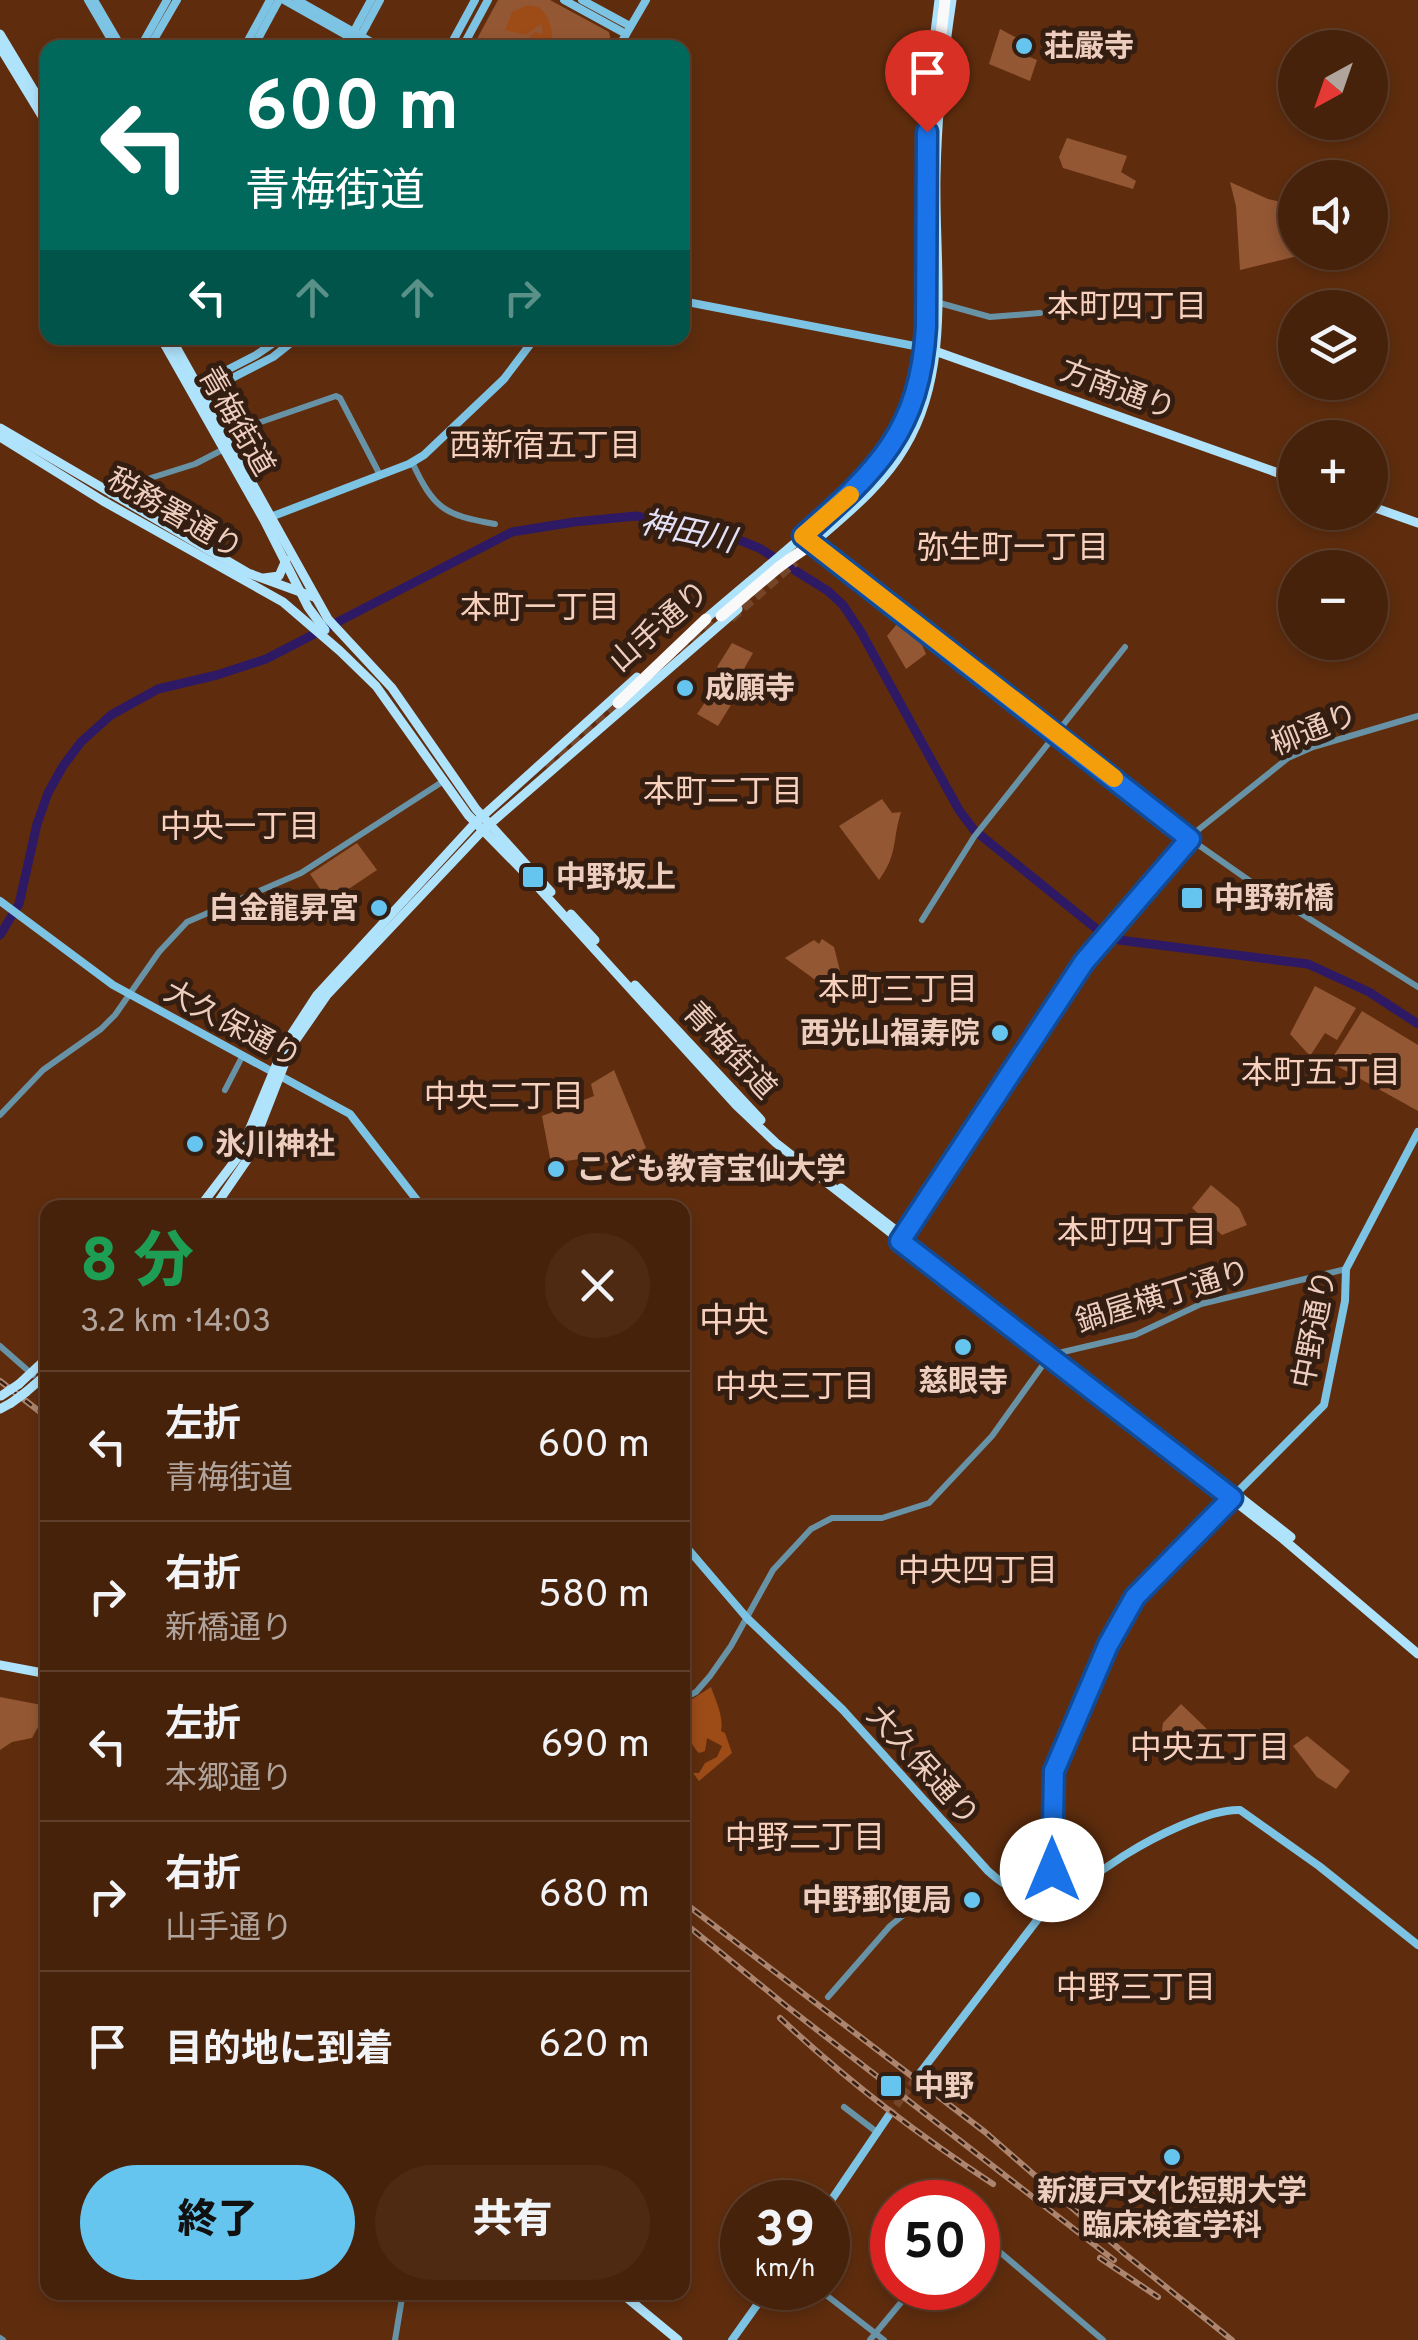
<!DOCTYPE html>
<html lang="ja">
<meta charset="utf-8">
<style>
:root{--surface:#47220a;--page:#4e2a13;--text:#f1f3f6;--muted:#b0a49c;--line:#5f3f2b;--accent:#65c5ee}
body{margin:0;font-family:Overpass,"Noto Sans JP",sans-serif;background:var(--page);color:var(--text);height:100vh;display:flex;flex-direction:column;font-size:38px;white-space:nowrap}
*{box-sizing:border-box;margin:0}
p{font-size:32px;color:var(--muted)}
.icon{flex:none;width:55px;height:55px;fill:none;stroke:currentColor;stroke-width:2;stroke-linecap:round;stroke-linejoin:round}
.map{position:relative;flex:1;overflow:hidden}
.side{position:absolute;left:40px;top:1200px;width:650px;height:1100px;display:flex;flex-direction:column;background:var(--surface);border-radius:20px;box-shadow:0 5px 15px #0003,0 0 0 2px var(--line)}
.side>*{flex:none}
.guide{position:absolute;left:40px;top:40px;width:650px;height:305px;border-radius:20px;box-shadow:0 5px 15px #0003,0 0 0 2px var(--line);background:#00695c;color:#fff;overflow:hidden}
.needle{width:65px;rotate:220deg}
.fabs{position:absolute;left:1278px;top:30px;display:grid;gap:20px}
.fabs a{display:grid;place-items:center;width:110px;height:110px;border-radius:50%;background:var(--surface);box-shadow:0 5px 15px #0003,0 0 0 2px var(--line);font-size:50px}
.speed{position:absolute;left:720px;top:2180px;display:flex;gap:20px;font-size:50px;font-weight:700;text-align:center}
.speed>*{display:grid;place-content:center;width:130px;height:130px;border-radius:50%;background:var(--surface);box-shadow:0 5px 15px #0003,0 0 0 2px var(--line);line-height:1}
.speed small{font-size:25px;font-weight:400}
.speed .limit{border:15px solid #d22;background:#fff;color:#111}
.pin{position:absolute;display:grid;place-items:center;width:85px;height:85px;color:#fff;margin:-102px -42px;border-radius:50% 50% 50% 0;rotate:-45deg;box-shadow:0 0 10px #0007}
.pin .icon{rotate:45deg}
.me{position:absolute;width:110px;margin:-55px;rotate:0deg;stroke-linejoin:round;filter:drop-shadow(0 0 8px #0008)}
.turn{display:flex;align-items:center;gap:35px;height:210px;padding:0 40px;font-size:45px}
.turn .icon{width:130px;height:130px;stroke-width:2.5}
.turn b{display:block;font-size:70px;line-height:85px}
.lanes{display:flex;align-items:center;height:95px;padding:0 40px;background:#0003;justify-content:center;gap:50px;direction:ltr}
.lanes .off{opacity:.35}
.round{display:grid;place-items:center;flex:none;width:105px;height:105px;border-radius:52px;background:var(--page)}
.head{display:flex;align-items:center;justify-content:space-between;height:170px;padding:0 40px}
h1{font-size:60px;font-weight:800;line-height:75px;color:#1e9e55}
.button{display:flex;gap:20px;margin-top:auto;padding:20px 40px}
.button a{flex:1;height:115px;border-radius:60px;background:var(--accent);color:#111;font-size:40px;font-weight:800;line-height:115px;text-align:center}
.button a+a{background:var(--page);color:var(--text)}
ul{padding:0;list-style:none}
li{display:flex;align-items:center;gap:30px;height:150px;padding:0 40px;border-top:2px solid var(--line)}
li div{flex:1}
li b{display:block;font-size:38px}
li em{font-style:normal}
.map>svg:first-child{display:block}
.green{fill:#945734}
.forest{fill:#9d4c18}
.lines{fill:none;stroke-linecap:round;stroke-linejoin:round}
.river{stroke:#2e1965;stroke-width:9}
.secondary-tunnel{stroke:#744528;stroke-width:8;stroke-dasharray:8 4;stroke-linecap:butt}
.motorway-tunnel{stroke:#744528;stroke-width:11;stroke-dasharray:11 5.5;stroke-linecap:butt}
.tertiary{stroke:#6893a7;stroke-width:6}
.secondary{stroke:#7dc3e3;stroke-width:8}
.primary{stroke:#afe3fc;stroke-width:9}
.motorway{stroke:#f9f9f9;stroke-width:11}
.rail-casing{stroke:#ad856e;stroke-width:6}
.rail{stroke:#341d11;stroke-width:2.5;stroke-dasharray:8;stroke-linecap:butt}
.secondary-bridge{stroke:#7dc3e3;stroke-width:8}
.primary-bridge{stroke:#afe3fc;stroke-width:9}
.motorway-bridge{stroke:#f9f9f9;stroke-width:11}
.route-casing{stroke:#114b97;stroke-width:25}
.route{stroke:#1a73e8;stroke-width:18}
.slow{stroke:#f59e0b;stroke-width:18}
.poi-dot{fill:#65c5ee;stroke:#341d11;stroke-width:4}
.labels{text-anchor:middle;stroke-width:10;stroke-linejoin:round;paint-order:stroke}
.poi-label{font-size:30px;font-weight:bold;fill:#edcdbd;stroke:#341d11;text-anchor:start}
.street-label{font-size:30px;fill:#edcdbd;stroke:#341d11}
.neighbourhood-label{font-size:32px;fill:#f7d1be;stroke:#341d11}
.water-label{font-size:32px;font-style:italic;fill:#e2e0f7;stroke:#341d11}
.quarter-label{font-size:35px;fill:#f7d1be;stroke:#341d11}
</style>
<div class="map">
<svg width="1418" height="2340" viewBox="0 0 1418 2340">
<rect width="100%" height="100%" fill="#5f2d0e"/>
<!-- green -->
<g class="green">
<path d="M 498,0 L 550,0 L 609,32 L 611,42 L 608,48 L 472,48 Z"/>
<path d="M 1000,29 L 1019,39 L 1017,52 L 1037,60 L 1030,81 L 989,64 Z"/>
<path d="M 1067,138 L 1127,156 L 1121,172 L 1136,181 L 1133,189 L 1063,168 L 1059,157 Z"/>
<path d="M 1230,182 L 1268,199 L 1295,205 L 1295,252 L 1302,255 L 1240,270 L 1236,206 Z"/>
<path d="M 903,622 L 918,636 L 926,654 L 906,669 L 887,636 L 897,624 Z"/>
<path d="M 732,643 L 753,653 L 745,667 L 737,695 L 718,726 L 697,714 L 717,685 L 721,669 L 717,667 Z"/>
<path d="M 882,799 L 892,813 L 901,812 C 892,841 898,854 879,880 L 839,826 Z"/>
<path d="M 357,843 L 377,870 L 329,902 L 310,874 Z"/>
<path d="M 822,939 L 834,947 L 840,971 L 828,989 L 785,958 L 814,940 L 819,944 Z"/>
<path d="M 1315,986 L 1356,1008 L 1337,1040 L 1325,1033 L 1310,1056 L 1290,1034 Z"/>
<path d="M 1362,1011 L 1418,1045 L 1418,1111 L 1330,1062 Z"/>
<path d="M 614,1070 L 646,1148 L 612,1162 L 581,1166 L 580,1159 L 551,1163 L 542,1116 L 594,1096 L 591,1084 Z"/>
<path d="M 1211,1185 L 1239,1208 L 1247,1225 L 1222,1235 L 1192,1208 Z"/>
<path d="M 0,1697 L 47,1706 L 47,1728 L 38,1727 L 32,1738 L 12,1742 L 0,1750 Z"/>
<path d="M 1181,1704 L 1209,1731 L 1207,1743 L 1188,1762 L 1166,1742 L 1168,1736 L 1162,1730 L 1163,1723 Z"/>
<path d="M 1307,1736 L 1350,1771 L 1336,1789 L 1317,1777 L 1293,1746 Z"/>
</g>
<!-- forest -->
<g class="forest">
<path d="M 527,5 L 539,7 C 550,17 556,35 549,47 L 533,47 L 530,36 L 535,32 L 543,34 L 541,24 L 526,35 L 505,30 L 512,12 Z"/>
<path d="M 711,1687 C 715,1699 724,1716 721,1731 L 725,1733 L 732,1753 L 699,1781 L 693,1773 L 699,1773 L 705,1763 L 717,1757 L 722,1746 L 707,1738 L 705,1751 L 699,1753 L 696,1750 L 683,1730 L 683,1705 Z"/>
</g>
<g class="lines">
<!-- river -->
<path class="river" d="M 0,935 L 19,904 L 37,824 L 48,793 L 63,766 L 81,742 L 111,715 L 158,689 L 217,675 L 266,659 L 512,532 L 574,522 L 636,516 L 719,532 L 759,548 L 828,591 L 843,605 L 861,632 L 959,810 L 974,830 L 1098,930 L 1119,940 L 1308,964 L 1369,992 L 1418,1024"/>
<!-- secondary-tunnel -->
<path class="secondary-tunnel" d="M 889,2115 L 920,2073"/>
<!-- motorway-tunnel -->
<g class="motorway-tunnel">
<path d="M 934,125 L 937,69"/>
<path d="M 730,618 L 795,561"/>
<path d="M 669,664 L 721,616"/>
<path d="M 544,763 L 560,754 L 618,703"/>
</g>
<!-- tertiary -->
<g class="tertiary">
<path d="M 936,302 L 990,317 L 1040,313"/>
<path d="M 226,434 L 336,396 L 340,398 L 380,475"/>
<path d="M 412,462 C 434,509 444,515 495,524"/>
<path d="M 110,495 L 119,488 L 195,464 L 224,449"/>
<path d="M 810,542 L 1190,839 L 1257,886 L 1418,987"/>
<path d="M 922,920 L 974,837 L 1125,647"/>
<path d="M 225,1090 L 243,1055"/>
<path d="M 0,1115 L 43,1070 L 101,1029 L 115,1015 L 159,952 L 187,922 L 301,873 L 442,782"/>
<path d="M 904,1237 L 1084,962 L 1198,830 L 1288,758 L 1313,747 L 1418,716"/>
<path d="M 0,1346 L 33,1375"/>
<path d="M 682,1699 L 696,1692 L 710,1676 L 731,1646 L 773,1570 L 811,1529 L 832,1518 L 882,1518 L 929,1503 L 992,1436 L 1050,1355 L 1135,1335 L 1201,1304 L 1346,1269"/>
<path d="M 828,1997 L 890,1926 L 923,1899"/>
<path d="M 844,2107 L 878,2133"/>
<path d="M 1001,2253 L 1103,2340"/>
<path d="M 817,2288 L 884,2340"/>
<path d="M 0,2338 L 3,2340"/>
<path d="M 395,2340 L 403,2292"/>
<path d="M 870,2340 L 913,2288"/>
</g>
<!-- secondary -->
<g class="secondary">
<path d="M 88,0 L 116,48"/>
<path d="M 94,0 L 122,48"/>
<path d="M 284,0 L 369,48"/>
<path d="M 297,0 L 382,48"/>
<path d="M 564,0 L 626,34"/>
<path d="M 582,0 L 630,26"/>
<path d="M 359,22 L 371,0"/>
<path d="M 366,26 L 380,0"/>
<path d="M 140,48 L 167,0"/>
<path d="M 149,48 L 177,0"/>
<path d="M 244,48 L 270,0"/>
<path d="M 253,48 L 274,9"/>
<path d="M 449,48 L 475,0"/>
<path d="M 462,48 L 488,0"/>
<path d="M 618,48 L 646,0"/>
<path d="M 682,301 L 925,348"/>
<path d="M 194,387 L 256,355 L 281,338"/>
<path d="M 203,393 L 273,357 L 297,338"/>
<path d="M 268,518 L 409,464 L 424,455 L 504,379 L 535,338"/>
<path d="M 0,901 L 113,985 L 350,1114 L 423,1208"/>
<path d="M 682,1542 L 747,1618 L 843,1710 L 988,1871 C 1041,1920 1077,1886 1125,1855 C 1152,1838 1208,1809 1240,1810 L 1319,1866 L 1418,1945"/>
<path d="M 920,2073 L 1041,1915 L 1051,1882 L 1055,1768 L 1121,1618 L 1152,1578 L 1324,1405 L 1345,1301 L 1346,1269 L 1418,1132"/>
<path d="M 828,2205 L 889,2115"/>
<path d="M 732,2340 L 769,2288"/>
</g>
<!-- primary -->
<g class="primary">
<path d="M 0,34 L 48,114"/>
<path d="M 0,47 L 48,126"/>
<path d="M 161,338 L 264,520 L 308,607 L 325,630"/>
<path d="M 171,338 L 328,619 L 392,688 L 476,809 L 551,892"/>
<path d="M 932,350 L 1295,479"/>
<path d="M 0,428 L 248,573 L 314,597"/>
<path d="M 0,437 L 103,501 L 283,602 L 340,651 L 376,686 L 468,815 L 527,875 L 736,1105 L 776,1143 L 1283,1539 L 1418,1654"/>
<path d="M 1370,506 L 1418,523"/>
<path d="M 810,546 C 844,516 882,487 905,447 C 953,367 934,265 936,176 C 937,116 943,59 952,0"/>
<path d="M 264,578 L 279,576 L 286,560"/>
<path d="M 702,622 C 739,590 777,559 813,527 C 883,465 921,424 926,327 L 927,97 L 939,0"/>
<path d="M 571,914 L 595,940"/>
<path d="M 635,985 L 761,1120"/>
<path d="M 841,1188 L 1011,1319"/>
<path d="M 199,1208 L 238,1157 L 285,1044 L 317,995 L 475,823 L 637,677"/>
<path d="M 214,1208 L 247,1160 L 291,1047 L 327,995 L 483,830 L 738,609"/>
<path d="M 1083,1374 L 1291,1537"/>
<path d="M 19,1384 L 48,1357"/>
<path d="M 26,1392 L 48,1373"/>
<path d="M 0,1409 L 11,1403"/>
<path d="M 0,1665 L 48,1674"/>
<path d="M 620,2292 L 678,2340"/>
</g>
<!-- motorway -->
<g class="motorway">
<path d="M 937,69 L 945,0"/>
<path d="M 790,559 L 812,544"/>
<path d="M 721,616 L 779,567"/>
<path d="M 618,703 L 706,619"/>
</g>
<defs>
<g id="rail">
<path d="M 0,1381 L 48,1418"/>
<path d="M 682,1901 L 985,2132 L 1125,2254 L 1232,2340"/>
<path d="M 682,1921 L 785,2005 L 1114,2260"/>
<path d="M 780,2018 C 846,2080 917,2134 993,2184"/>
<path d="M 1100,2258 L 1158,2297"/>
</g>
</defs>
<!-- rail casing -->
<use href="#rail" class="rail-casing"/>
<!-- rail -->
<use href="#rail" class="rail"/>
<!-- secondary-bridge -->
<g class="secondary-bridge">
<path d="M 274,9 L 279,0"/>
<path d="M 345,48 L 359,22"/>
<path d="M 354,48 L 366,26"/>
</g>
<!-- primary-bridge -->
<g class="primary-bridge">
<path d="M 1,1396 L 19,1384"/>
<path d="M 11,1403 L 26,1392"/>
</g>
<!-- motorway-bridge -->
<path class="motorway-bridge" d="M 779,567 L 790,559"/>
</g>
<g class="lines">
<defs>
<path id="route" d="M 927,132 L 926,327 C 920,432 877,470 803,536 L 1190,839 L 1084,962 L 900,1241 L 1232,1498 L 1135,1597 L 1108,1645 L 1054,1771 L 1052,1870"/>
</defs>
<!-- route casing -->
<use href="#route" class="route-casing"/>
<!-- route -->
<use href="#route" class="route"/>
<!-- slow -->
<path class="slow" d="M 850,495 L 803,536 L 1114,778"/>
</g>
<!-- markers -->
<g class="poi-dot">
<circle cx="1024" cy="46" r="10"/>
<circle cx="685" cy="688" r="10"/>
<rect x="521" y="865" width="24" height="24" rx="5"/>
<rect x="1180" y="886" width="24" height="24" rx="5"/>
<circle cx="379" cy="908" r="10"/>
<circle cx="1000" cy="1033" r="10"/>
<circle cx="195" cy="1144" r="10"/>
<circle cx="556" cy="1169" r="10"/>
<circle cx="963" cy="1347" r="10"/>
<circle cx="972" cy="1900" r="10"/>
<rect x="879" y="2074" width="24" height="24" rx="5"/>
<circle cx="1172" cy="2157" r="10"/>
</g>
<g class="labels">
<!-- poi labels -->
<g class="poi-label">
<text x="1044" y="56">荘嚴寺</text>
<text x="705" y="698">成願寺</text>
<text x="556" y="887">中野坂上</text>
<text x="1214" y="908">中野新橋</text>
<text x="359" y="918" text-anchor="end">白金龍昇宮</text>
<text x="980" y="1043" text-anchor="end">西光山福寿院</text>
<text x="215" y="1154">氷川神社</text>
<text x="576" y="1179">こども教育宝仙大学</text>
<text x="963" y="1391" text-anchor="middle">慈眼寺</text>
<text x="952" y="1910" text-anchor="end">中野郵便局</text>
<text x="914" y="2096">中野</text>
<text x="1172" y="2201" text-anchor="middle">新渡戸文化短期大学<tspan x="1172" dy="34">臨床検査学科</tspan></text>
</g>
<!-- street labels -->
<g class="street-label">
<text transform="translate(1118 389) rotate(20)" y="10">方南通り</text>
<text transform="translate(237 421) rotate(60)" y="10">青梅街道</text>
<text transform="translate(175 513) rotate(30)" y="10">税務署通り</text>
<text transform="translate(659 626) rotate(-41)" y="10">山手通り</text>
<text transform="translate(1314 729) rotate(-22)" y="10">柳通り</text>
<text transform="translate(233 1024) rotate(28)" y="10">大久保通り</text>
<text transform="translate(730 1050) rotate(47)" y="10">青梅街道</text>
<text transform="translate(1163 1296) rotate(-17)" y="10">鍋屋横丁通り</text>
<text transform="translate(1314 1329) rotate(-79)" y="10">中野通り</text>
<text transform="translate(923 1765) rotate(48)" y="10">大久保通り</text>
</g>
<!-- neighbourhood labels -->
<g class="neighbourhood-label">
<text x="1127" y="317">本町四丁目</text>
<text x="545" y="456">西新宿五丁目</text>
<text x="1013" y="558">弥生町一丁目</text>
<text x="540" y="618">本町一丁目</text>
<text x="723" y="802">本町二丁目</text>
<text x="240" y="837">中央一丁目</text>
<text x="898" y="1000">本町三丁目</text>
<text x="1321" y="1083">本町五丁目</text>
<text x="504" y="1107">中央二丁目</text>
<text x="1137" y="1243">本町四丁目</text>
<text x="795" y="1397">中央三丁目</text>
<text x="978" y="1581">中央四丁目</text>
<text x="1210" y="1758">中央五丁目</text>
<text x="805" y="1848">中野二丁目</text>
<text x="1136" y="1998">中野三丁目</text>
</g>
<!-- water labels -->
<g class="water-label">
<text transform="translate(688 531) rotate(12)" y="11">神田川</text>
</g>
<!-- quarter labels -->
<g class="quarter-label">
<text x="734" y="1332">中央</text>
</g>
</g>
</svg>
<div class="fabs">
<a><svg class="needle" viewBox="-14 -14 28 28"><path d="M0-13l5 13h-10z" fill="#e53935"/><path d="M0 13l5-13h-10z" fill="#b0a49c"/></svg></a>
<a><svg class="icon" aria-label="sound" viewBox="0 0 24 24"><path d="M4 9h4l5-4v14l-5-4H4zM17 9q2 3 0 6"/></svg></a>
<a><svg class="icon" aria-label="layers" viewBox="0 0 24 24"><path d="M12 4l9 5-9 5-9-5zM3 14l9 5 9-5"/></svg></a>
<a>+</a>
<a>−</a>
</div>
<div class="speed"><div>39<small>km/h</small></div><div class="limit">50</div></div>
<div class="pin" style="left:927px;top:132px;background:#d93025"><svg class="icon" aria-label="arrive" viewBox="0 0 24 24"><path d="M6 21V4h12l-3 4 3 4H6"/></svg></div>
<svg class="me" style="left:1052px;top:1870px" viewBox="-20 -20 40 40"><circle r="19" fill="#fff"/><path d="M0-13L10 11 0 6-10 11z" fill="#1a73e8"/></svg>
<div class="guide">
<div class="turn"><svg class="icon" aria-label="left" viewBox="0 0 24 24"><path d="M17 20v-9H6M10 6l-5 5 5 5"/></svg><div><b>600 m</b>青梅街道</div></div>
<div class="lanes"><svg class="icon" aria-label="left" viewBox="0 0 24 24"><path d="M17 20v-9H6M10 6l-5 5 5 5"/></svg><svg class="icon off" aria-label="ahead" viewBox="0 0 24 24"><path d="M12 20V5M6 11l6-6 6 6"/></svg><svg class="icon off" aria-label="ahead" viewBox="0 0 24 24"><path d="M12 20V5M6 11l6-6 6 6"/></svg><svg class="icon off" aria-label="right" viewBox="0 0 24 24"><path d="M7 20v-9h11M14 6l5 5-5 5"/></svg></div>
</div>
<section class="side">
<div class="head"><div><h1>8 分</h1><p>3.2 km · 14:03</p></div><a class="round"><svg class="icon" aria-label="close" viewBox="0 0 24 24"><path d="M6 6l12 12M18 6L6 18"/></svg></a></div>
<ul>
<li><svg class="icon" aria-label="left" viewBox="0 0 24 24"><path d="M17 20v-9H6M10 6l-5 5 5 5"/></svg><div><b>左折</b><p>青梅街道</p></div><em>600 m</em></li>
<li><svg class="icon" aria-label="right" viewBox="0 0 24 24"><path d="M7 20v-9h11M14 6l5 5-5 5"/></svg><div><b>右折</b><p>新橋通り</p></div><em>580 m</em></li>
<li><svg class="icon" aria-label="left" viewBox="0 0 24 24"><path d="M17 20v-9H6M10 6l-5 5 5 5"/></svg><div><b>左折</b><p>本郷通り</p></div><em>690 m</em></li>
<li><svg class="icon" aria-label="right" viewBox="0 0 24 24"><path d="M7 20v-9h11M14 6l5 5-5 5"/></svg><div><b>右折</b><p>山手通り</p></div><em>680 m</em></li>
<li><svg class="icon" aria-label="arrive" viewBox="0 0 24 24"><path d="M6 21V4h12l-3 4 3 4H6"/></svg><div><b>目的地に到着</b></div><em>620 m</em></li>
</ul>
<div class="button"><a>終了</a><a>共有</a></div>
</section>
</div>
